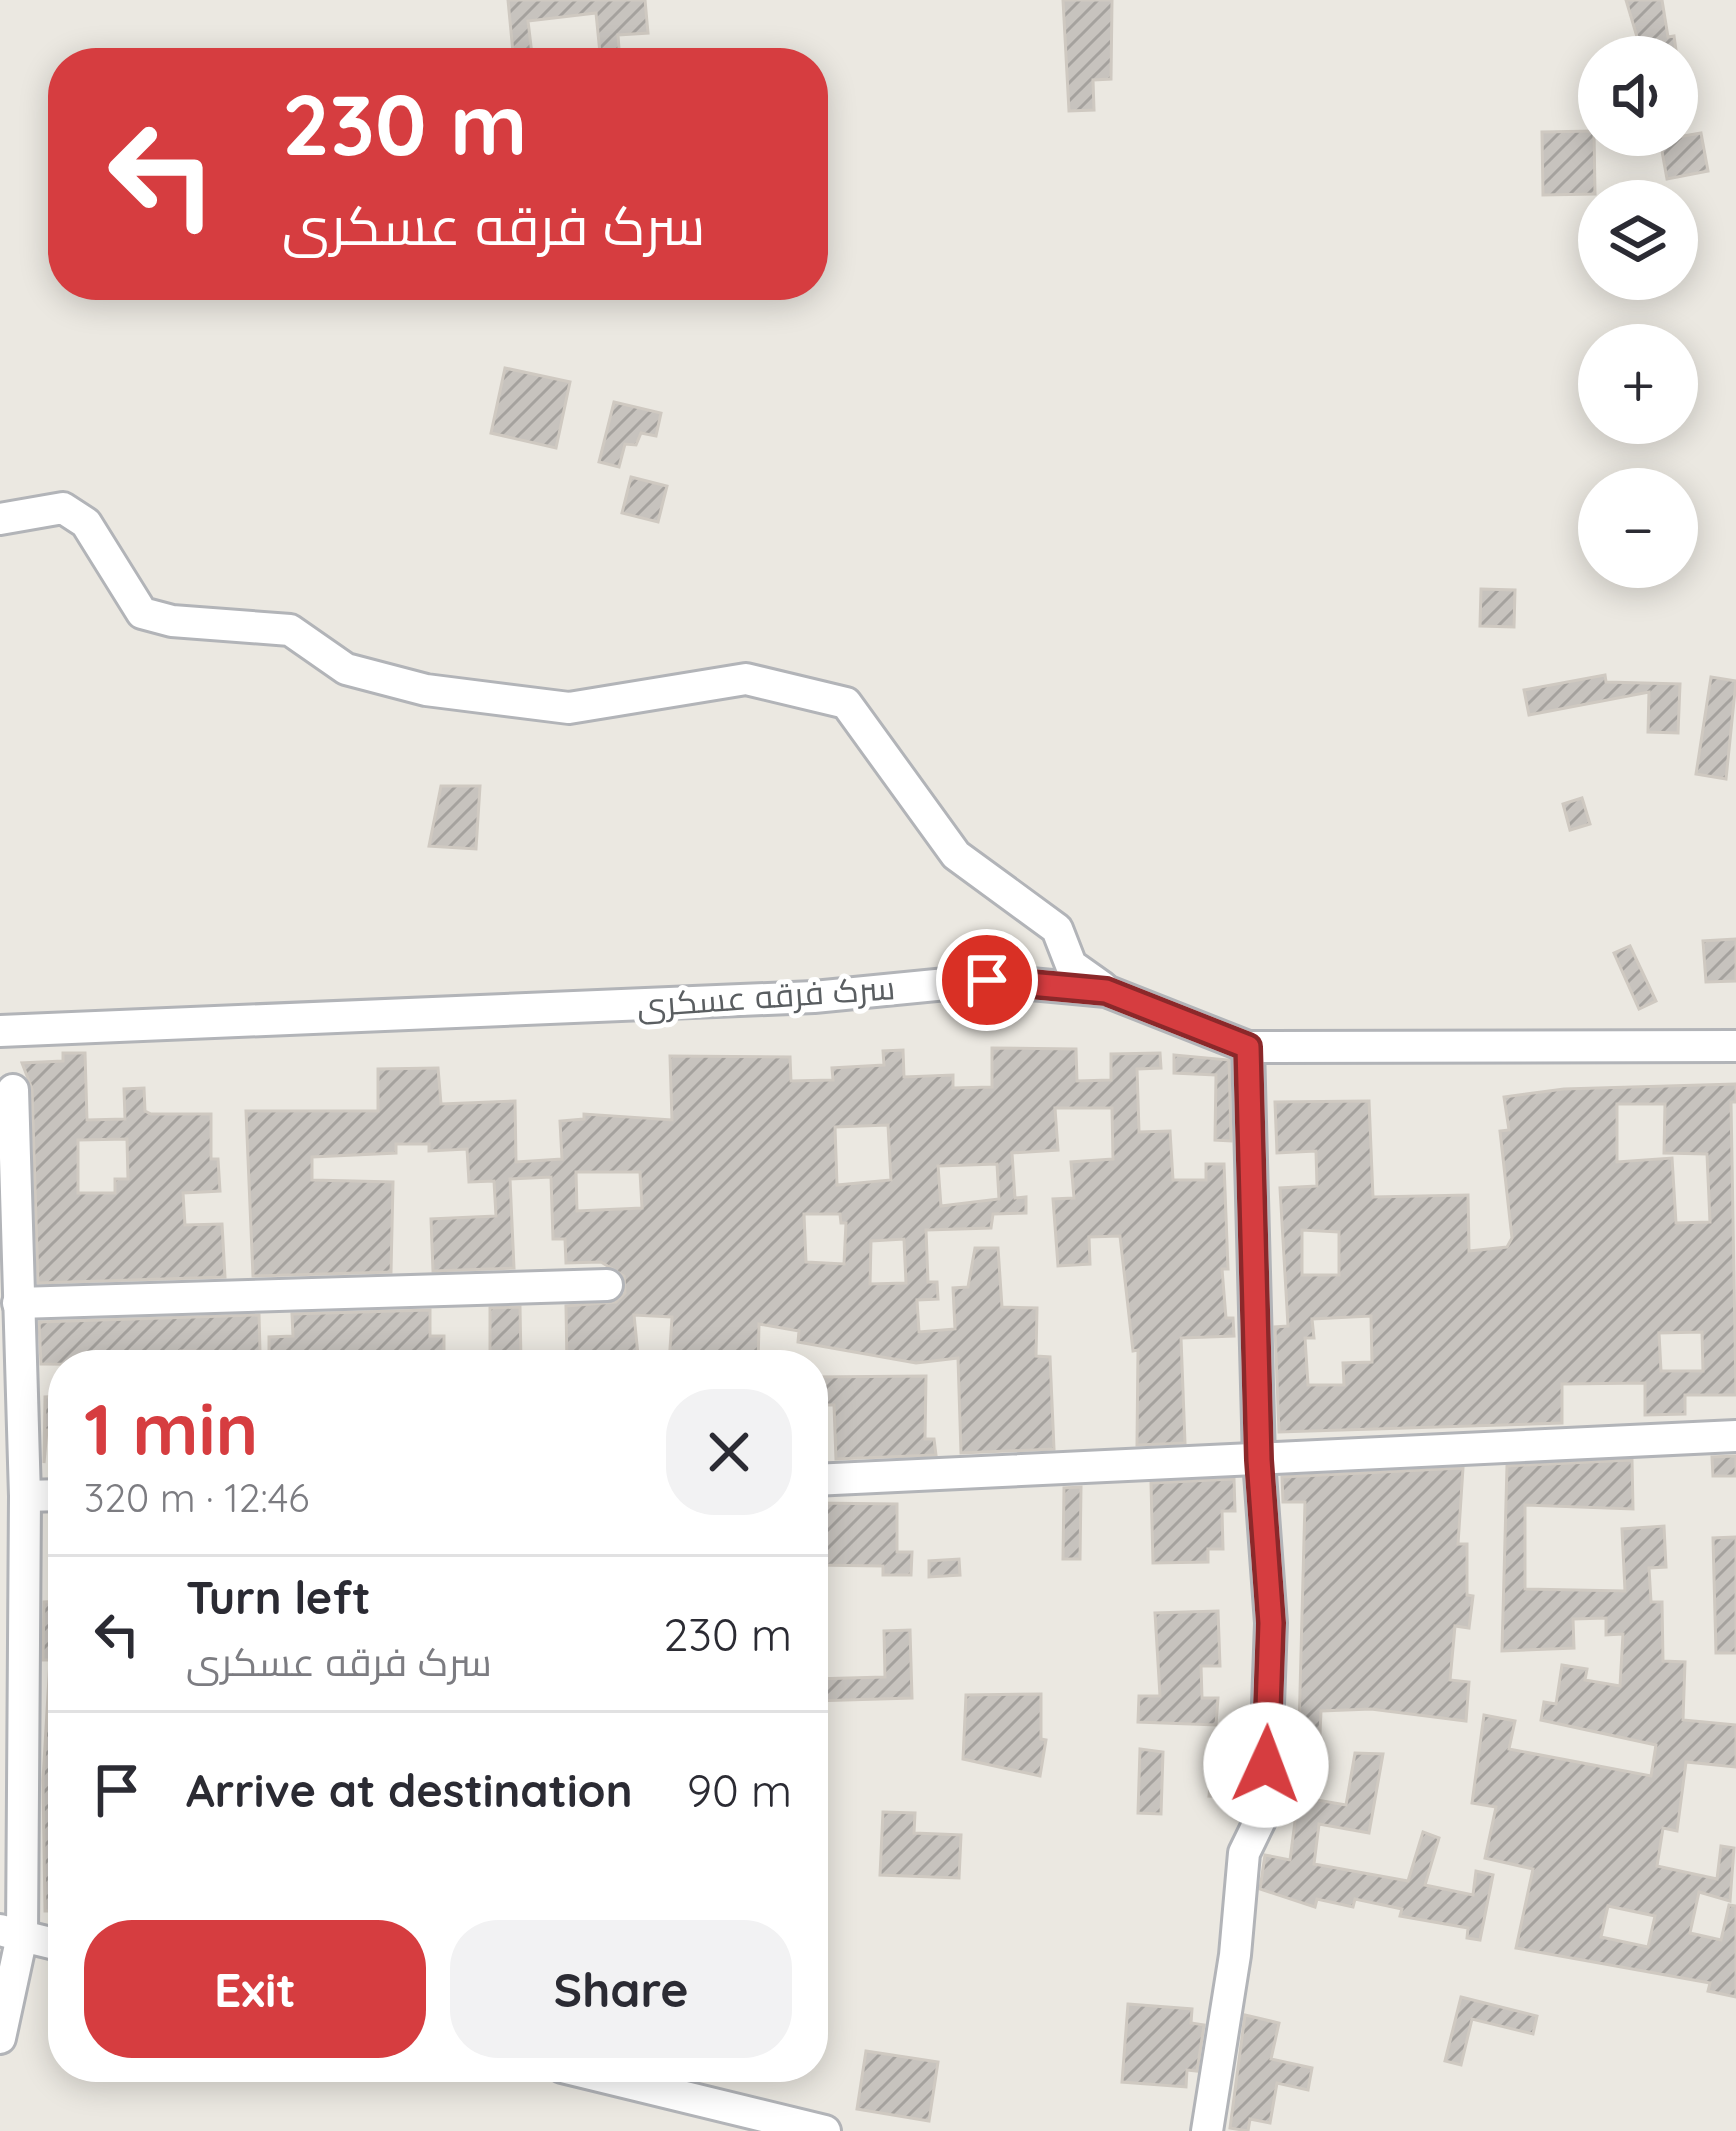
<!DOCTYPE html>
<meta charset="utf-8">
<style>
:root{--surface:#fff;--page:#f2f2f3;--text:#2b2b33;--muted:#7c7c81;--line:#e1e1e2;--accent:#d63d40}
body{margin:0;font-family:Quicksand,Cairo,sans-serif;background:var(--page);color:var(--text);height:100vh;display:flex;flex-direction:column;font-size:45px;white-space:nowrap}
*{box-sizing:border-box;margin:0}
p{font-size:39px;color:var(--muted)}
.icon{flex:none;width:66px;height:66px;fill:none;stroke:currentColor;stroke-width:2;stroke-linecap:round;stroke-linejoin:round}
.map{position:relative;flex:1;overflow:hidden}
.drawer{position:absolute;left:48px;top:1350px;width:780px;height:732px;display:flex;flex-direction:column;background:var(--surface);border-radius:48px;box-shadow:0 6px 30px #0003}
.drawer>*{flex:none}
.guide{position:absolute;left:48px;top:48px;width:780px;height:252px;border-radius:48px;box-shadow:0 6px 30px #0003;background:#d63d40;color:#fff;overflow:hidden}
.buttons{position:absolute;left:1578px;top:36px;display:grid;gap:24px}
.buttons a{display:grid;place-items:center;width:120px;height:120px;border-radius:50%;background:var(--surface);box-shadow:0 6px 30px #0003;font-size:60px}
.pin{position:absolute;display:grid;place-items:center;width:102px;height:102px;color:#fff;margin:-51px;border:6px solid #fff;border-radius:50%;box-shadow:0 3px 12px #0007}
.me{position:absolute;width:132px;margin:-66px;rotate:2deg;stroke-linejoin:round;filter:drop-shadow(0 0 9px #0008)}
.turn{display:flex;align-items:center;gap:42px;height:252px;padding:0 36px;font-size:54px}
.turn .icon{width:156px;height:156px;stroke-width:2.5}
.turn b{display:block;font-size:84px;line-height:102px}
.round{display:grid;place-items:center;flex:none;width:126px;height:126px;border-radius:48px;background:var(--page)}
.summary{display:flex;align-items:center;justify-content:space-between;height:204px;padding:0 36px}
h1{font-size:72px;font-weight:700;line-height:90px;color:var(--accent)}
.button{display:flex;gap:24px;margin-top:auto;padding:24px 36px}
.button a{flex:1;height:138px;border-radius:48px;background:var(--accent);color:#fff;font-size:48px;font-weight:700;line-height:138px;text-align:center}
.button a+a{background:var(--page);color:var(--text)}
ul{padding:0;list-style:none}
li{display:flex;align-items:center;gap:36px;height:156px;padding:0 36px;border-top:3px solid var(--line)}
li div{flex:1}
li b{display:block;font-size:45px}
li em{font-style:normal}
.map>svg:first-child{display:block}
.building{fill:url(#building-hatch);stroke:#cfc9c1;stroke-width:3;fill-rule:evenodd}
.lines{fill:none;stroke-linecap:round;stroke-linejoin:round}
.minor-casing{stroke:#b2b4b8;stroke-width:36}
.minor{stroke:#fff;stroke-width:30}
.route-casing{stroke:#8b282a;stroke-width:30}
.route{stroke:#d63d40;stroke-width:21}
.labels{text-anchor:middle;stroke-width:10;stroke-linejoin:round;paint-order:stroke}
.street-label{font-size:33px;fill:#5a5e61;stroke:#fff}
</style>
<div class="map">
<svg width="1736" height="2131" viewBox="0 0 1736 2131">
<defs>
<pattern id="building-hatch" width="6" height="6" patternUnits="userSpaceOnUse" patternTransform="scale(3)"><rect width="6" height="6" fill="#c7c3be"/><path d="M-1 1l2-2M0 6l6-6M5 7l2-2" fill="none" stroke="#a5a29e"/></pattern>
</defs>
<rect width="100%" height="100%" fill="#ebe8e1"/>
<!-- building -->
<g class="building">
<path d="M 508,0 L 645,0 L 648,33 L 618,35 L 620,63 L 601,63 L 596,13 L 528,21 L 533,63 L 514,63 Z"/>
<path d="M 1063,0 L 1112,0 L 1111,79 L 1093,80 L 1094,110 L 1069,111 Z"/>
<path d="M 1626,0 L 1662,0 L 1668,37 L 1674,36 L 1677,57 L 1643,57 Z"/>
<path d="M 1594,131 L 1595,194 L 1543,195 L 1542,132 Z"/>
<path d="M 1701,133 L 1708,171 L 1667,179 L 1660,140 Z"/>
<path d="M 505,368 L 570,382 L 556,448 L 491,433 Z"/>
<path d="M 614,402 L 661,413 L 656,436 L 641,433 L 636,445 L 625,444 L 619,467 L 599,462 Z"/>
<path d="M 631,477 L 667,486 L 658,522 L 622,513 Z"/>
<path d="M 1481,589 L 1515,590 L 1514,627 L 1480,626 Z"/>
<path d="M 1605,675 L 1606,682 L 1680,684 L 1678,733 L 1648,732 L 1649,692 L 1529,715 L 1524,690 Z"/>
<path d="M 1711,677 L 1736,681 L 1726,779 L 1696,774 Z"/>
<path d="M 441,786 L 480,786 L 476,849 L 429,846 Z"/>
<path d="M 1582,798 L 1590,824 L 1570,830 L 1563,804 Z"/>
<path d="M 1736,939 L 1736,981 L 1706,982 L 1703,941 Z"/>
<path d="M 1630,946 L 1656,1001 L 1639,1009 L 1614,953 Z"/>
<path d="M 992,1048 L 1076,1049 L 1077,1081 L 1111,1080 L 1111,1054 L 1160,1053 L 1161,1068 L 1137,1069 L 1139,1132 L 1170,1131 L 1173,1180 L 1206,1180 L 1206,1164 L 1224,1164 L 1228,1269 L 1222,1269 L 1226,1318 L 1233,1318 L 1234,1336 L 1181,1338 L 1185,1443 L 1137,1445 L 1138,1350 L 1133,1351 L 1120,1236 L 1089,1237 L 1090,1264 L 1058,1266 L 1053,1199 L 1074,1198 L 1071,1162 L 1113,1159 L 1112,1108 L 1055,1108 L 1058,1150 L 1012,1153 L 1015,1198 L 1026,1197 L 1026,1213 L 993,1214 L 991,1228 L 926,1230 L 928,1282 L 937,1282 L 938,1299 L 917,1300 L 919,1332 L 955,1329 L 953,1288 L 968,1287 L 975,1248 L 998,1248 L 1002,1307 L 1037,1308 L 1036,1356 L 1050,1357 L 1054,1449 L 961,1453 L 958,1358 L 916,1363 L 798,1342 L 799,1331 L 759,1324 L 758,1365 L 669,1365 L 672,1317 L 634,1315 L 639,1365 L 567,1365 L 566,1306 L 616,1302 L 625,1293 L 624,1276 L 601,1262 L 566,1263 L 565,1239 L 553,1239 L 551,1177 L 510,1179 L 514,1268 L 433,1271 L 431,1219 L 496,1216 L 494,1181 L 469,1182 L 467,1149 L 429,1151 L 429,1144 L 396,1144 L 396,1153 L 312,1157 L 312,1180 L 393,1182 L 391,1272 L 253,1276 L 246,1111 L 378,1111 L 378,1069 L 438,1068 L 441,1104 L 515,1101 L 516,1162 L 562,1159 L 560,1121 L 584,1119 L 584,1114 L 672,1120 L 670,1056 L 790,1057 L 791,1081 L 833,1080 L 832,1068 L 884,1065 L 883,1051 L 903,1050 L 904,1077 L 953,1075 L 953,1088 L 992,1087 ZM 888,1125 L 891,1180 L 837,1185 L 835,1127 ZM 997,1164 L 999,1199 L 941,1206 L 938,1166 ZM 576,1172 L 640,1172 L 642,1208 L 577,1211 ZM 804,1214 L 840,1214 L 841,1223 L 846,1223 L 844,1264 L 806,1262 ZM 904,1239 L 906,1283 L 870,1284 L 871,1241 Z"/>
<path d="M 63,1053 L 85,1053 L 87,1120 L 125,1119 L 124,1089 L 144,1088 L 145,1111 L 151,1114 L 211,1114 L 211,1159 L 218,1159 L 220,1191 L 183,1193 L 185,1225 L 222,1224 L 225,1277 L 38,1283 L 32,1089 L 22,1063 L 63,1061 ZM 127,1139 L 128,1179 L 115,1179 L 115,1193 L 78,1193 L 78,1140 Z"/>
<path d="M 1174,1055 L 1229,1060 L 1231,1141 L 1215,1140 L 1216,1075 L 1174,1073 Z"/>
<path d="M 1736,1084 L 1736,1102 L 1731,1102 L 1736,1395 L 1685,1395 L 1685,1414 L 1645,1415 L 1645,1383 L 1562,1384 L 1562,1423 L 1279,1432 L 1275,1327 L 1288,1326 L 1280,1188 L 1317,1186 L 1316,1151 L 1277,1153 L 1275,1102 L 1369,1101 L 1373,1197 L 1468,1195 L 1469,1251 L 1507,1247 L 1512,1238 L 1500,1131 L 1509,1130 L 1504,1097 L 1564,1089 ZM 1617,1104 L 1665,1104 L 1664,1153 L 1707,1154 L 1710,1222 L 1676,1223 L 1672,1158 L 1617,1162 ZM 1302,1230 L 1339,1232 L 1339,1275 L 1302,1275 ZM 1371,1316 L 1372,1362 L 1343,1363 L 1344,1385 L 1308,1385 L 1305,1338 L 1314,1338 L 1312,1319 ZM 1702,1332 L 1703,1371 L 1661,1371 L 1659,1333 Z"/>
<path d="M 520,1307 L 521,1362 L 490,1365 L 490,1308 Z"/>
<path d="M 430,1310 L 430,1336 L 444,1336 L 444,1362 L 269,1365 L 269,1337 L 293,1336 L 292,1314 Z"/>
<path d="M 259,1315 L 260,1352 L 181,1351 L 182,1355 L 159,1357 L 160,1365 L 41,1364 L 39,1322 Z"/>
<path d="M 926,1376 L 925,1439 L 934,1439 L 936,1455 L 836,1459 L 834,1405 L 813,1405 L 813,1377 Z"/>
<path d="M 63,1396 L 63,1430 L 47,1430 L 44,1463 L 45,1397 Z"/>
<path d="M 1736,1456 L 1736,1476 L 1713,1476 L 1712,1457 Z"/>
<path d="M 1632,1460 L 1633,1509 L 1525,1505 L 1525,1589 L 1625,1591 L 1622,1529 L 1664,1526 L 1666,1567 L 1649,1568 L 1651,1602 L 1662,1602 L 1663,1661 L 1685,1662 L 1683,1720 L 1736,1725 L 1736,1767 L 1686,1762 L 1677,1831 L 1663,1828 L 1657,1866 L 1717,1879 L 1721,1846 L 1734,1848 L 1730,1901 L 1699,1892 L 1690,1933 L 1721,1940 L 1729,1905 L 1736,1906 L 1736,1997 L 1708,1991 L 1710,1983 L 1516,1948 L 1533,1869 L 1485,1858 L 1496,1807 L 1472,1803 L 1484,1715 L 1515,1721 L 1509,1749 L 1651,1776 L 1656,1745 L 1541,1720 L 1544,1702 L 1556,1704 L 1562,1665 L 1587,1669 L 1585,1680 L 1620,1686 L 1623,1634 L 1606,1635 L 1606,1618 L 1573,1619 L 1574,1648 L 1502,1651 L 1507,1466 ZM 1608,1906 L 1655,1916 L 1648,1947 L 1601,1937 Z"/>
<path d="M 1463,1468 L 1458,1544 L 1467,1544 L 1467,1595 L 1473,1596 L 1469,1628 L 1455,1626 L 1450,1680 L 1469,1682 L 1466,1721 L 1371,1709 L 1321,1711 L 1317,1800 L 1346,1805 L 1355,1753 L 1383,1754 L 1369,1833 L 1319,1824 L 1314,1864 L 1408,1881 L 1423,1832 L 1439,1838 L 1425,1885 L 1473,1895 L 1476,1871 L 1493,1875 L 1480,1940 L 1467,1938 L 1468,1928 L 1400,1916 L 1402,1909 L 1355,1899 L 1353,1907 L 1317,1899 L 1315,1907 L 1260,1889 L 1265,1855 L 1290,1860 L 1297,1806 L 1305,1502 L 1283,1502 L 1282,1477 Z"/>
<path d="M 1234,1479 L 1235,1511 L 1222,1511 L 1223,1549 L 1208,1549 L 1208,1562 L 1153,1563 L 1151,1483 Z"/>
<path d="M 1081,1487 L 1080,1559 L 1063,1559 L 1064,1488 Z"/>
<path d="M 813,1503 L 897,1504 L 897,1552 L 912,1552 L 911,1575 L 883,1575 L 883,1566 L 813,1565 Z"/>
<path d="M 1736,1537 L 1736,1653 L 1716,1653 L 1713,1538 Z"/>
<path d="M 959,1559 L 960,1575 L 929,1577 L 929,1561 Z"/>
<path d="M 63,1601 L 63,1911 L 45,1911 L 43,1780 L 50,1660 L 43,1660 L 44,1602 Z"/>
<path d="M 1218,1611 L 1220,1666 L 1201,1666 L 1202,1698 L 1218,1698 L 1216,1725 L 1138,1722 L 1139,1696 L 1160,1696 L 1155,1613 Z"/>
<path d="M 910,1630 L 912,1698 L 813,1701 L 813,1679 L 885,1677 L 884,1631 Z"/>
<path d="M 1041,1694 L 1041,1739 L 1046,1740 L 1040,1776 L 963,1759 L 966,1695 Z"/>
<path d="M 1140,1749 L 1163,1752 L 1161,1814 L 1138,1813 Z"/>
<path d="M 1213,1756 L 1240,1759 L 1237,1798 L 1209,1796 Z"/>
<path d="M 883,1812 L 915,1813 L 914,1833 L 961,1835 L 959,1878 L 880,1875 Z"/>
<path d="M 1461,1997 L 1537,2016 L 1533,2034 L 1472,2019 L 1461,2065 L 1445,2061 Z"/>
<path d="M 1128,2004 L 1192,2009 L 1191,2023 L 1204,2025 L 1197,2071 L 1187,2070 L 1186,2087 L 1122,2082 Z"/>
<path d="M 1245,2015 L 1279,2023 L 1271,2059 L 1312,2068 L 1308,2090 L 1277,2083 L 1270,2123 L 1250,2119 L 1248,2131 L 1230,2128 Z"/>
<path d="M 866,2051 L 938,2062 L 929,2121 L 857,2109 Z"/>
</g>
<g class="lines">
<defs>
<g id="minor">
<path d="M 0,519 L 63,508 L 86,523 L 142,613 L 172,621 L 290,630 L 346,669 L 426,690 L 569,708 L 746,679 L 846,703 L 956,855 L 1057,929 L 1071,965 L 1102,987"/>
<path d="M 0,1031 L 814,997 L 987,980 L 1106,991 L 1248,1047 L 1736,1046"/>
<path d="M 18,1303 L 607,1285"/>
<path d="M 813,1480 L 1736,1436"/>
<path d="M 25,1496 L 63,1495"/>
<path d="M 0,1930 L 22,1936 L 25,1496 L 13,1090"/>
<path d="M 0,2038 L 22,1936 L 63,1946"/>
<path d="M 562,2067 L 825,2131"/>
<path d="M 1207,2131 L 1235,1955 L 1244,1853 L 1264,1812 L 1271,1623 L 1259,1460 L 1248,1047"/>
</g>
</defs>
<!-- minor casing -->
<use href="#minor" class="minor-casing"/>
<!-- minor -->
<use href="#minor" class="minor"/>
</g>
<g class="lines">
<defs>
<path id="route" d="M 987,980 L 1106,991 L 1248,1047 L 1259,1460 L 1271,1623 L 1266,1765"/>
</defs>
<!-- route casing -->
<use href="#route" class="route-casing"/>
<!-- route -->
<use href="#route" class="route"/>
</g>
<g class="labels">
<!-- street labels -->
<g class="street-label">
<text transform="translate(766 996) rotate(-4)" y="12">سرک فرقه عسکری</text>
</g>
</g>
</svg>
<div class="buttons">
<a><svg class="icon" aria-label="sound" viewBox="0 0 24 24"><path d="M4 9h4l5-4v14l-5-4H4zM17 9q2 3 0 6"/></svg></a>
<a><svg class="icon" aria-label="layers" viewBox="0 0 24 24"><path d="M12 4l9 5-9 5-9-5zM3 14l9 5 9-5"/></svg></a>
<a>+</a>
<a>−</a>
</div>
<div class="pin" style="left:987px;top:980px;background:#d93025"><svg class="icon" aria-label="arrive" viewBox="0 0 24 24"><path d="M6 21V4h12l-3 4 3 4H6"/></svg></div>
<svg class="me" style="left:1266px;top:1765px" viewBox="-20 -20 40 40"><circle r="19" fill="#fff"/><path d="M0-13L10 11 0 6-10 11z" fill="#d63d40"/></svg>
<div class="guide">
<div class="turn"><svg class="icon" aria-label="left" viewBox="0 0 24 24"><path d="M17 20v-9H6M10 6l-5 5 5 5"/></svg><div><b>230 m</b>سرک فرقه عسکری</div></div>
</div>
<section class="drawer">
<div class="summary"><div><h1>1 min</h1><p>320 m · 12:46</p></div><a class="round"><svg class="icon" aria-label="close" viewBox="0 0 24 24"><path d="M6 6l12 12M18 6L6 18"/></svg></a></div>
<ul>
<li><svg class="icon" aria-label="left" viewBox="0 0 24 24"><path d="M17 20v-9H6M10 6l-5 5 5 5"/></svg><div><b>Turn left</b><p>سرک فرقه عسکری</p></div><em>230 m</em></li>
<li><svg class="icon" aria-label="arrive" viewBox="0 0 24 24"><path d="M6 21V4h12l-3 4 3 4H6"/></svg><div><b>Arrive at destination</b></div><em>90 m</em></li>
</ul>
<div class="button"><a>Exit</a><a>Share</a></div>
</section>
</div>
